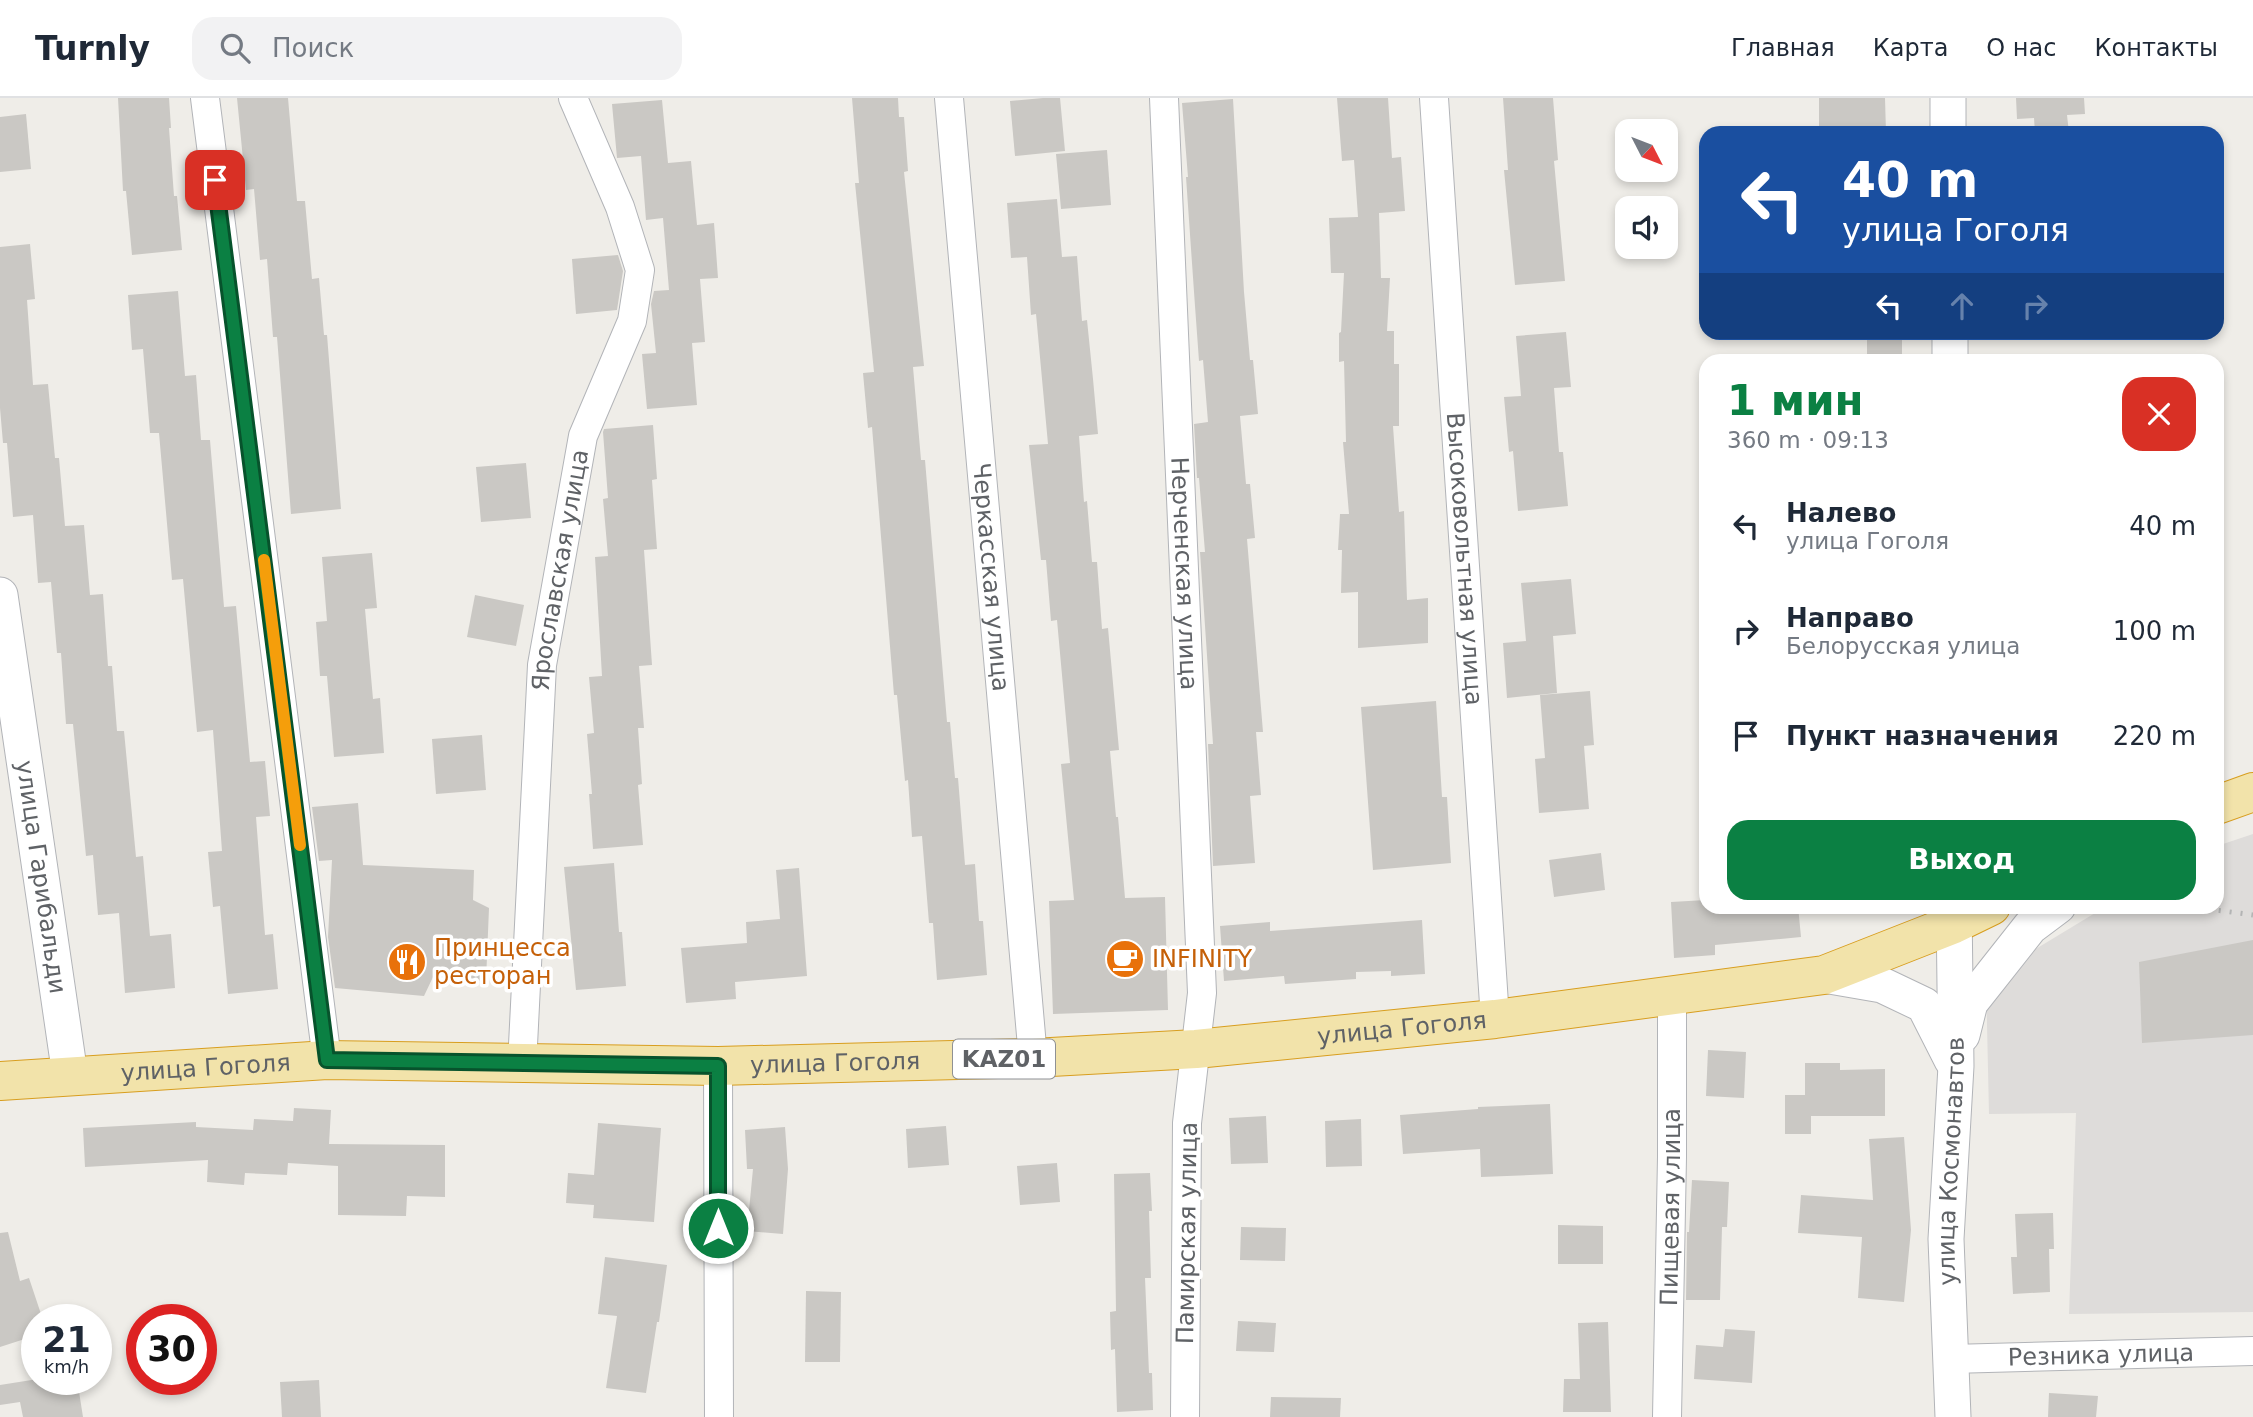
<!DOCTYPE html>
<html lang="ru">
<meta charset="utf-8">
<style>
:root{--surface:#fff;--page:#f2f2f3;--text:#1f2937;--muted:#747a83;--line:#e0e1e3;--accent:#0b8043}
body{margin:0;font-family:"DejaVu Sans",sans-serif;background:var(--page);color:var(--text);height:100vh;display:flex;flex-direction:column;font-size:26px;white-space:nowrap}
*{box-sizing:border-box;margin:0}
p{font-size:23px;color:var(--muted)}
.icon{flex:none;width:38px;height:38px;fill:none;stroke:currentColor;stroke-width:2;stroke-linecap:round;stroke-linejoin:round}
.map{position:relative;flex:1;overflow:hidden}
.sheet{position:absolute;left:1699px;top:256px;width:525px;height:560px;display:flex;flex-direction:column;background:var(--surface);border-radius:21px;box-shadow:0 4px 10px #0003}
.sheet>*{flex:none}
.banner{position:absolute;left:1699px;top:28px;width:525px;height:214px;border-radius:21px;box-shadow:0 4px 10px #0003;background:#1a4fa0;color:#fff;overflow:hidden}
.needle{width:46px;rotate:132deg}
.fabs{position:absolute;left:1615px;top:21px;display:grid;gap:14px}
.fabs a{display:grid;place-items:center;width:63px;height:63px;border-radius:14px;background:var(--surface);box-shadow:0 4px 10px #0003;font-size:35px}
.speed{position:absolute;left:21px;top:1206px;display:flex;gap:14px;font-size:35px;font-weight:700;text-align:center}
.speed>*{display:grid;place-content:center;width:91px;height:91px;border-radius:50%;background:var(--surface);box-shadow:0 4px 10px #0003;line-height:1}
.speed small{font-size:18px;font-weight:400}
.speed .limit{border:10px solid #d22;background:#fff;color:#111}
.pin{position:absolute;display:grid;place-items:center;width:60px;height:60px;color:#fff;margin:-30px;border-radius:14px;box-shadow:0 4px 10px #0006}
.me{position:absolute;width:77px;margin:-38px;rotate:0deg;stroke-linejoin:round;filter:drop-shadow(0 0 5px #0008)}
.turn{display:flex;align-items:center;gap:24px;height:147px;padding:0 28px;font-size:32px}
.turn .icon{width:91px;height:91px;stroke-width:2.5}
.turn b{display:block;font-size:49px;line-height:60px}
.lanes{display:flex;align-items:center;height:66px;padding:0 28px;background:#0003;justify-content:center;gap:35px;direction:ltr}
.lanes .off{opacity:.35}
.round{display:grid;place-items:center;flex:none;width:74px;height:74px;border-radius:21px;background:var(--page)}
.headline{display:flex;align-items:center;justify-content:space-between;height:119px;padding:0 28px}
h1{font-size:42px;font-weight:700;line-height:52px;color:var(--accent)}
.action{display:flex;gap:14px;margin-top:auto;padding:14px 28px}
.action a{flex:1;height:80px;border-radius:21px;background:var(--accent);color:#fff;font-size:28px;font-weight:700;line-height:80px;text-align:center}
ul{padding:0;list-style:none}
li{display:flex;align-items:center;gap:21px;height:105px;padding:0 28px}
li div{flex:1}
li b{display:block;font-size:26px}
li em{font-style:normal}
header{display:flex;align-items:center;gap:42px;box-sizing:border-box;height:98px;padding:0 35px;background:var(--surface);border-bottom:2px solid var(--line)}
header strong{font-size:33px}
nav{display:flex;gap:38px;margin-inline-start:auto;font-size:24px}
.search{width:490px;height:63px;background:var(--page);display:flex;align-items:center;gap:18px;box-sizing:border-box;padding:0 24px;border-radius:21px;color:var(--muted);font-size:26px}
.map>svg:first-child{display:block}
.industrial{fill:#dedcda}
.building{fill:#cac8c4}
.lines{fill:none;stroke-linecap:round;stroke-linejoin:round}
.minor-casing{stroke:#b2b4b8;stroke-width:30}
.tertiary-casing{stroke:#b2b4b8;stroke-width:37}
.trunk-casing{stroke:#d89e1f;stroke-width:40}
.minor{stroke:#fff;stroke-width:28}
.tertiary{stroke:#fff;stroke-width:35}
.trunk{stroke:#f2e3aa;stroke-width:38}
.rail{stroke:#b3b4b4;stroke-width:5;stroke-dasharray:2 9;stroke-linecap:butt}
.route-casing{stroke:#07532c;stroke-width:18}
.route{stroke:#0b8043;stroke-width:12}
.slow{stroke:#f59e0b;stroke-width:12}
.labels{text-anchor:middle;stroke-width:7;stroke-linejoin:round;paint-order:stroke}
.shield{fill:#fff;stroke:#8f9194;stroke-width:2}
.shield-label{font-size:23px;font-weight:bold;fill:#5f6266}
.street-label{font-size:24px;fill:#5f6266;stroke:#fff}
.food-label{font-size:24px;fill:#c56008;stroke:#fff;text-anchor:start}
</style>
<header>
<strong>Turnly</strong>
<div class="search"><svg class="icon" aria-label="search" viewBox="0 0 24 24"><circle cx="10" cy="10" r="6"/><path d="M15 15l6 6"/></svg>Поиск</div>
<nav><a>Главная</a><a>Карта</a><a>О нас</a><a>Контакты</a></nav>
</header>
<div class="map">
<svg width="2253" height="1319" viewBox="0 0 2253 1319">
<rect width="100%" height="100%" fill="#efede8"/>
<!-- industrial -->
<path class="industrial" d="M 2253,736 L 2253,1214 L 2069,1216 L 2076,1015 L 1989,1016 L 1986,881 L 2105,809 L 2217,808 L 2217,748 Z"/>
<!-- building -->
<g class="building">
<path d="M 118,0 L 169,0 L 171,30 L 169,30 L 174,98 L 177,98 L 182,152 L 132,157 L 126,93 L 123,93 Z"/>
<path d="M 237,0 L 288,0 L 297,103 L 305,103 L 312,181 L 319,180 L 324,237 L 327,237 L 341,411 L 291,416 L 277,239 L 273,239 L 267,161 L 260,162 L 254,91 L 246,92 Z"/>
<path d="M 852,0 L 898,0 L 899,19 L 904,19 L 908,73 L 904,74 L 924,268 L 913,269 L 921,362 L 925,362 L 947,624 L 950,624 L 955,680 L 958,680 L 965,767 L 975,766 L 979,823 L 983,823 L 987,877 L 937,882 L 933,825 L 929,825 L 922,738 L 912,739 L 908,682 L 905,683 L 897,597 L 894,597 L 872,329 L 868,330 L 863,275 L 874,274 L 855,85 L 859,85 Z"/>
<path d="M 1043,0 L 1060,0 L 1065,53 L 1015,58 L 1010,3 Z"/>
<path d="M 1337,0 L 1388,0 L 1392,60 L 1401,59 L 1405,113 L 1379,115 L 1381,180 L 1390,180 L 1387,233 L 1394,233 L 1394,266 L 1399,266 L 1399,328 L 1393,328 L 1399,414 L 1404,413 L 1407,502 L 1428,500 L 1428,545 L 1358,550 L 1358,494 L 1341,495 L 1342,452 L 1338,452 L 1340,416 L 1349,416 L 1343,344 L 1346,344 L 1344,263 L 1339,264 L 1339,235 L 1341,234 L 1344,175 L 1331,175 L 1329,120 L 1358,119 L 1354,62 L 1342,63 Z"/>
<path d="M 1503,0 L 1553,0 L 1558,62 L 1554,63 L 1565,183 L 1515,187 L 1504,72 L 1508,72 Z"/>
<path d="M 1819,0 L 1885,0 L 1886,35 L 1819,35 Z"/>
<path d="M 2016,0 L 2084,0 L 2085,16 L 2067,17 L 2069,35 L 2035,35 L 2034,20 L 2017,21 Z"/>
<path d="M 1233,1 L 1244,194 L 1250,262 L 1253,262 L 1258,316 L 1240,318 L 1246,386 L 1250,386 L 1255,440 L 1247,441 L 1263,634 L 1256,634 L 1261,697 L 1250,698 L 1255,765 L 1213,768 L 1208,646 L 1213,646 L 1200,454 L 1205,454 L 1199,380 L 1197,380 L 1194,326 L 1208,324 L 1203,262 L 1199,263 L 1195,208 L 1186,79 L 1188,79 L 1182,5 Z"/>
<path d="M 662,2 L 668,65 L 691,63 L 697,127 L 714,125 L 718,180 L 700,181 L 705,244 L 692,245 L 697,307 L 647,311 L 642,256 L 656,255 L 651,206 L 654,193 L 669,192 L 663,120 L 646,122 L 641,58 L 617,60 L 612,6 Z"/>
<path d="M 26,16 L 31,71 L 0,74 L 0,19 Z"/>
<path d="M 1107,52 L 1111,107 L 1061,111 L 1056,56 Z"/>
<path d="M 1057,101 L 1062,159 L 1077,158 L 1082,223 L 1087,222 L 1093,281 L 1098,336 L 1079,338 L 1084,404 L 1087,403 L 1092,464 L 1097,464 L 1102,531 L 1108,530 L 1119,652 L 1110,653 L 1116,719 L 1118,719 L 1125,800 L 1165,799 L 1168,912 L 1053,916 L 1049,803 L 1074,802 L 1061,666 L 1070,665 L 1057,522 L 1051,523 L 1046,462 L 1041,462 L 1029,347 L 1048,346 L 1036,216 L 1031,217 L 1027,159 L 1011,160 L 1007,105 Z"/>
<path d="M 30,146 L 35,201 L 27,202 L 33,287 L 48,286 L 55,360 L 59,360 L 65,428 L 84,427 L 90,497 L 103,496 L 108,568 L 112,568 L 117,633 L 124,633 L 136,759 L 143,758 L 150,838 L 171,836 L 175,890 L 125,895 L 119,815 L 98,817 L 93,757 L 86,758 L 73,626 L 66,626 L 61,555 L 57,555 L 51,484 L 38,485 L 33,417 L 13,419 L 7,345 L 3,345 L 0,310 L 0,149 Z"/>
<path d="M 618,157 L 623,173 L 617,212 L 576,216 L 572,161 Z"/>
<path d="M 178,193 L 185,278 L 196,277 L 201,342 L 210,342 L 224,509 L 236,508 L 250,664 L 265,663 L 270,718 L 256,719 L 265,837 L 273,836 L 278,891 L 228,896 L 220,808 L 213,809 L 208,754 L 222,753 L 213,632 L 197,634 L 183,481 L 172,482 L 159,335 L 150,335 L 143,251 L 132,252 L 128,197 Z"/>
<path d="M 1566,234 L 1571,289 L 1554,290 L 1559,354 L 1563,354 L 1568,408 L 1518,413 L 1513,353 L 1509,354 L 1504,299 L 1521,298 L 1516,238 Z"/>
<rect x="1867" y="234" width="35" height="28"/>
<path d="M 653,327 L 657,381 L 652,382 L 657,451 L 644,452 L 652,567 L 639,568 L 644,630 L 638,630 L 642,686 L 638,687 L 643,747 L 593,751 L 589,696 L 592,696 L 587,636 L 594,635 L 589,579 L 602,578 L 595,459 L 608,458 L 603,401 L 608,400 L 603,334 L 604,331 Z"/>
<path d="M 526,365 L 531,420 L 481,424 L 476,369 Z"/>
<path d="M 372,455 L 377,510 L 365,511 L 373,601 L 380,600 L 384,655 L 334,659 L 327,578 L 320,578 L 316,524 L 327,523 L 322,459 Z"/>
<path d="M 1571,481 L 1576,536 L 1553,538 L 1557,595 L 1507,600 L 1503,545 L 1526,543 L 1521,485 Z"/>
<path d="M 475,497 L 524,507 L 516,548 L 467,539 Z"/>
<path d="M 1590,593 L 1594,647 L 1584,648 L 1589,711 L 1539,715 L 1535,661 L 1545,660 L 1540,597 Z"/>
<path d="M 1436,603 L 1442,699 L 1447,699 L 1451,765 L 1373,772 L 1361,609 Z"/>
<path d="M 482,637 L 486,692 L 436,696 L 432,641 Z"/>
<path d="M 358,705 L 363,767 L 474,772 L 473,802 L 489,810 L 486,883 L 433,879 L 424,898 L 335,890 L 328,839 L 332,762 L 319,763 L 312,709 Z"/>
<path d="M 1601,755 L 1605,792 L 1554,799 L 1549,762 Z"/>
<path d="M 614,765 L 619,834 L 622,834 L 626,888 L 576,892 L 564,769 Z"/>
<path d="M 799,770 L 807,878 L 735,884 L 736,901 L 686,905 L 681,850 L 747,845 L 746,824 L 780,821 L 776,772 Z"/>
<path d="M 1706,802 L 1706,808 L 1798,808 L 1801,839 L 1715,847 L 1715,857 L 1674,860 L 1671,804 Z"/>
<path d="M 1422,822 L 1425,876 L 1391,878 L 1391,873 L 1356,874 L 1356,881 L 1285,886 L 1284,878 L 1224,883 L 1220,828 L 1270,824 L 1270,833 Z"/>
<path d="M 2253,842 L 2253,937 L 2142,945 L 2139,864 Z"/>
<path d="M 1708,952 L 1746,954 L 1744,1000 L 1706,998 Z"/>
<path d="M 1805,965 L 1840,965 L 1840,972 L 1885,971 L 1885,1018 L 1811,1018 L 1811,1036 L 1785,1036 L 1785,997 L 1805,997 Z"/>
<path d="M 1550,1006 L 1553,1076 L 1481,1079 L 1480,1051 L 1403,1056 L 1400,1017 L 1478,1011 L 1478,1009 Z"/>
<path d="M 294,1010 L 331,1012 L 329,1046 L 445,1047 L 445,1099 L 407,1098 L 406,1118 L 338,1117 L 338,1068 L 288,1065 L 287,1077 L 245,1075 L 244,1087 L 207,1084 L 208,1062 L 85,1069 L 83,1030 L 196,1024 L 196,1029 L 253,1032 L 254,1021 L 293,1023 Z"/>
<path d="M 1266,1018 L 1268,1065 L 1231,1066 L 1229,1020 Z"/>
<path d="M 1361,1021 L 1362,1068 L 1326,1069 L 1325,1023 Z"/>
<path d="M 598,1025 L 661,1030 L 654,1124 L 593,1120 L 594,1107 L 566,1105 L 568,1075 L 594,1077 Z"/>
<path d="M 946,1028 L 949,1067 L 908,1070 L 906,1031 Z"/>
<path d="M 785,1029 L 788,1071 L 783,1136 L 747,1133 L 753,1071 L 747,1071 L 745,1032 Z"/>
<path d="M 1904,1039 L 1911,1132 L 1904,1204 L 1858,1200 L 1862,1139 L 1798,1135 L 1801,1097 L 1873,1102 L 1869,1041 Z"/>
<path d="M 1057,1065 L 1060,1104 L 1020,1107 L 1017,1068 Z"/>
<path d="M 1150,1075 L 1152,1113 L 1149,1113 L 1151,1180 L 1145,1180 L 1149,1275 L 1152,1275 L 1153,1312 L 1117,1314 L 1115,1251 L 1111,1252 L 1110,1214 L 1116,1213 L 1114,1076 Z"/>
<path d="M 1692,1082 L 1729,1084 L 1727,1129 L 1722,1129 L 1720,1202 L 1686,1202 L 1687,1134 L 1689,1134 Z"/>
<path d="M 2053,1115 L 2054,1151 L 2049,1151 L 2050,1194 L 2013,1196 L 2011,1159 L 2017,1159 L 2015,1116 Z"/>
<path d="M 1558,1127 L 1603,1128 L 1603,1166 L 1558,1166 Z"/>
<path d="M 1241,1129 L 1286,1130 L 1285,1163 L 1240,1162 Z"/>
<path d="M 8,1134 L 20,1183 L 29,1180 L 43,1222 L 37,1222 L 37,1237 L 0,1249 L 0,1135 Z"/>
<path d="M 605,1159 L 667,1167 L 659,1224 L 657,1224 L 646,1295 L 606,1290 L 617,1218 L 598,1216 Z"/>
<path d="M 806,1193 L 841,1194 L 840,1264 L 805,1264 Z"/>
<path d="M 1238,1223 L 1276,1225 L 1274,1254 L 1236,1253 Z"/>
<path d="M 1608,1224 L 1611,1314 L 1563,1314 L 1564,1281 L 1580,1281 L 1578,1225 Z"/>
<path d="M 1725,1231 L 1755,1233 L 1752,1285 L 1694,1281 L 1696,1247 L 1723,1249 Z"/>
<path d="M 38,1281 L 77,1281 L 83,1319 L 23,1319 L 20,1304 L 0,1307 L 0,1287 Z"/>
<path d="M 319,1282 L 321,1319 L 282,1319 L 280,1284 Z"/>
<path d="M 2049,1295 L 2098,1298 L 2096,1319 L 2048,1319 Z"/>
<path d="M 1271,1299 L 1341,1300 L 1340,1319 L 1270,1319 Z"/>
</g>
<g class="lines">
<defs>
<g id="minor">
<path d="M 205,0 L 327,962"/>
<path id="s1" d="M 949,0 L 1033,960"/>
<path id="s2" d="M 1164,0 L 1202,895 L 1187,1025 L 1185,1319"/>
<path id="s3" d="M 1434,0 L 1495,921"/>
<path id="s4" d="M 522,967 L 542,567 L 583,338 L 632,223 L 640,172 L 620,109 L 573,0"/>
<path d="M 718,968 L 719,1319"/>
<path id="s5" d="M 1951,1261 L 2253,1253"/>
<path id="s6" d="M 1667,1319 L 1672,1059 L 1672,898"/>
</g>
<g id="tertiary">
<path d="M 1948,0 L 1948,35"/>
<path d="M 1950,234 L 1950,262"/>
<path id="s7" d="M 0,497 L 70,977"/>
<path d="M 1824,877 L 1882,887 L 1924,907 L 1952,962"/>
<path d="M 1962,937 L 1970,905 L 2030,829 L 2058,808"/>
<path id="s8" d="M 1953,1319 L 1946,1141 L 1956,968 L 1954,808"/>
</g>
<g id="trunk">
<path d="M 2217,707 L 2253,694"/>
<path id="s9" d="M 0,983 L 327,962 L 718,968 L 1033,960 L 1196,951 L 1495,921 L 1824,877 L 1954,826 L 1991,808"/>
</g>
</defs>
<!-- minor casing -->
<use href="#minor" class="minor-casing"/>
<!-- tertiary casing -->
<use href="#tertiary" class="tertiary-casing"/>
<!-- trunk casing -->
<use href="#trunk" class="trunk-casing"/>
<!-- minor -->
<use href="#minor" class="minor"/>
<!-- tertiary -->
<use href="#tertiary" class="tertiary"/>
<!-- trunk -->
<use href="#trunk" class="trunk"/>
<!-- rail -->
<path class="rail" d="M 2186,808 L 2253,817"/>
</g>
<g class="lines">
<defs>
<path id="route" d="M 215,82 L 327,962 L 718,968 L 718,1130"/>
</defs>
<!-- route casing -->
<use href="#route" class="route-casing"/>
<!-- route -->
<use href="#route" class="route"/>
<!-- slow -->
<path class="slow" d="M 264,462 L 300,747"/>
</g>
<!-- icons -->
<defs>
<symbol id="cafe-disc" viewBox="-11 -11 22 22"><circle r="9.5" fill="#e8710a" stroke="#fff"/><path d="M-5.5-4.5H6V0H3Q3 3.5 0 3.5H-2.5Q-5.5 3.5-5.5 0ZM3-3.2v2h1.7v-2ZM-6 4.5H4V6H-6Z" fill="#fff"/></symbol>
<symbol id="restaurant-disc" viewBox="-11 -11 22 22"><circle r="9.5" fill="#e8710a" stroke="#fff"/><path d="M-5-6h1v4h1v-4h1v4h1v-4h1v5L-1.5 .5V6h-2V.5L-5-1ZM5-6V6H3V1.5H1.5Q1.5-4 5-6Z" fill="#fff"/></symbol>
</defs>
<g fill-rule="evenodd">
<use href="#cafe-disc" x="1103" y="839" width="44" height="44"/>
<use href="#restaurant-disc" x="385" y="842" width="44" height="44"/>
</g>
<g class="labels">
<!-- shield labels -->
<rect class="shield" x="953" y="941.5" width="102" height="39" rx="5"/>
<g class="shield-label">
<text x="1004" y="969">KАZ01</text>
</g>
<!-- street labels -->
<g class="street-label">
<text dy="8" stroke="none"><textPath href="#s3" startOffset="462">Высоковольтная улица</textPath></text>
<text dy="8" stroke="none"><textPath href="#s4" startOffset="497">Ярославская улица</textPath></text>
<text dy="8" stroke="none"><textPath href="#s2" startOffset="476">Нерченская улица</textPath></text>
<text dy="8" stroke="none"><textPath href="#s1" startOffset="481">Черкасская улица</textPath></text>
<text dy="8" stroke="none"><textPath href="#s7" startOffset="285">улица Гарибальди</textPath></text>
<text dy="8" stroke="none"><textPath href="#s9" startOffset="1404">улица Гоголя</textPath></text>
<text dy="8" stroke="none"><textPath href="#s9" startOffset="836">улица Гоголя</textPath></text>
<text dy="8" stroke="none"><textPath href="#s9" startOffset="206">улица Гоголя</textPath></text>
<text dy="8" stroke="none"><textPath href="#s8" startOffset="256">улица Космонавтов</textPath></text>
<text dy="8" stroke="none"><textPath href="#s6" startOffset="210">Пищевая улица</textPath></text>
<text transform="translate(1187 1135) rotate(-89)" y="8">Памирская улица</text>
<text dy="8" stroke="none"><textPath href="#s5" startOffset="150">Резника улица</textPath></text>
</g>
<!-- food labels -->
<g class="food-label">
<text x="434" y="858">Принцесса<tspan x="434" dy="28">ресторан</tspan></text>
<text x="1152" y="869">INFINITY</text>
</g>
</g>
</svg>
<div class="fabs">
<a><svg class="needle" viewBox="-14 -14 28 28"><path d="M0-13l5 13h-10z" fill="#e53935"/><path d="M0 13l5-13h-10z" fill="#747a83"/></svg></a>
<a><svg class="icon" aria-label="sound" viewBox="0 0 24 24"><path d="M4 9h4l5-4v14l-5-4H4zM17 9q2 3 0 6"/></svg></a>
</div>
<div class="speed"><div>21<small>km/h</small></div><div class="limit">30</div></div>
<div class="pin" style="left:215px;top:82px;background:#d93025"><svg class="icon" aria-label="arrive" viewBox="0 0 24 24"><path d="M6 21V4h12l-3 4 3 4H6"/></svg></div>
<svg class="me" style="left:718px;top:1130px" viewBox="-20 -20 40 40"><circle r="17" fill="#0b8043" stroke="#fff" stroke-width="3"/><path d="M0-11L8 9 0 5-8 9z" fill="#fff"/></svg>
<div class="banner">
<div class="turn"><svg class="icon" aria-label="left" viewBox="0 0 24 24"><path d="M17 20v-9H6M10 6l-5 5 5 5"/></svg><div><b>40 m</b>улица Гоголя</div></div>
<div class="lanes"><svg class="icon" aria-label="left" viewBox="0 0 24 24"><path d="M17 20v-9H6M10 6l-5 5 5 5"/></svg><svg class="icon off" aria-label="ahead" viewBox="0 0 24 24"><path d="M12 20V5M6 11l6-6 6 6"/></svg><svg class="icon off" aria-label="right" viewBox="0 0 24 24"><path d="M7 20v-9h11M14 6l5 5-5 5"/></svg></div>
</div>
<section class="sheet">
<div class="headline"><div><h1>1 мин</h1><p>360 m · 09:13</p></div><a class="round" style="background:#d93025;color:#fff"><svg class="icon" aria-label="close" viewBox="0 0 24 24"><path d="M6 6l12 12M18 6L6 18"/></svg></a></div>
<ul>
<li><svg class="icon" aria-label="left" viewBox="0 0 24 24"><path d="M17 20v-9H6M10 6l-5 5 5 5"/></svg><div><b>Налево</b><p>улица Гоголя</p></div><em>40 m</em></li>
<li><svg class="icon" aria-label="right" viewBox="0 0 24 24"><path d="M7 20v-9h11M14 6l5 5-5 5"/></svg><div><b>Направо</b><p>Белорусская улица</p></div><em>100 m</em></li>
<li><svg class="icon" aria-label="arrive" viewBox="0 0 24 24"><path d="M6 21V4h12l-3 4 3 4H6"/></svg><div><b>Пункт назначения</b></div><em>220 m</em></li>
</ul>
<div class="action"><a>Выход</a></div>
</section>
</div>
